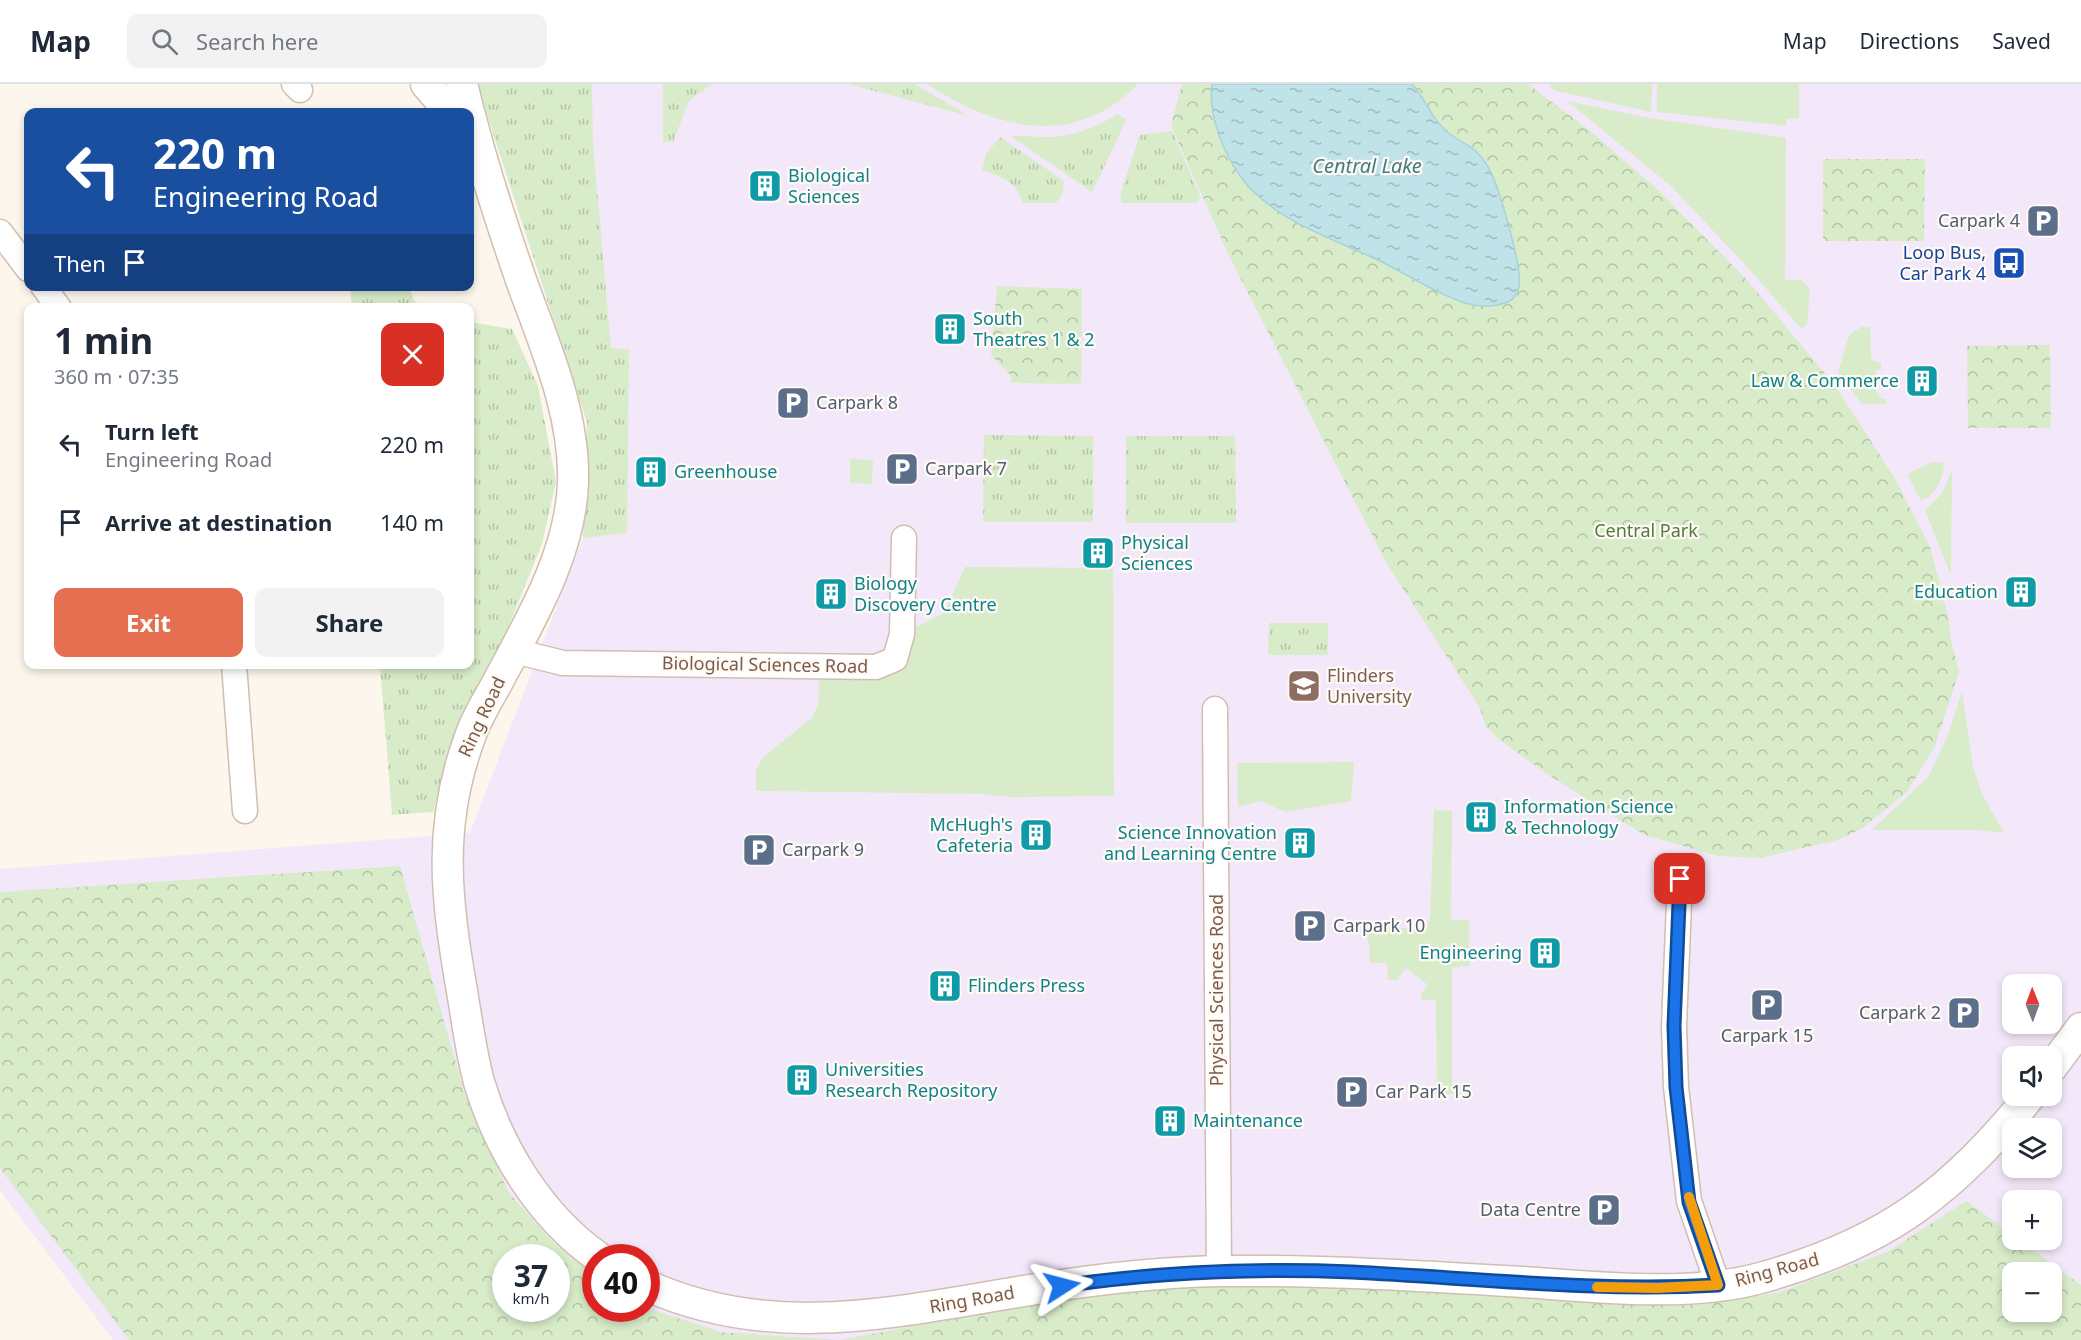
<!DOCTYPE html>
<meta charset="utf-8">
<style>
:root{--surface:#fff;--page:#f2f2f3;--text:#1f2937;--muted:#747a83;--line:#e0e1e3;--accent:#e76f51}
body{margin:0;font-family:"Noto Sans",sans-serif;background:var(--page);color:var(--text);height:100vh;display:flex;flex-direction:column;font-size:22px;white-space:nowrap}
*{box-sizing:border-box;margin:0}
p{font-size:20px;color:var(--muted)}
.icon{flex:none;width:33px;height:33px;fill:none;stroke:currentColor;stroke-width:2;stroke-linecap:round;stroke-linejoin:round}
.map{position:relative;flex:1;overflow:hidden}
.panel{position:absolute;left:24px;top:219px;width:450px;height:366px;display:flex;flex-direction:column;background:var(--surface);border-radius:12px;box-shadow:0 3px 9px #0003}
.panel>*{flex:none}
.banner{position:absolute;left:24px;top:24px;width:450px;height:183px;border-radius:12px;box-shadow:0 3px 9px #0003;background:#1a4fa0;color:#fff;overflow:hidden}
.needle{width:39px;rotate:359deg}
.fabs{position:absolute;left:2002px;top:890px;display:grid;gap:12px}
.fabs a{display:grid;place-items:center;width:60px;height:60px;border-radius:12px;background:var(--surface);box-shadow:0 3px 9px #0003;font-size:30px}
.speed{position:absolute;left:492px;top:1160px;display:flex;gap:12px;font-size:30px;font-weight:700;text-align:center}
.speed>*{display:grid;place-content:center;width:78px;height:78px;border-radius:50%;background:var(--surface);box-shadow:0 3px 9px #0003;line-height:1}
.speed small{font-size:15px;font-weight:400}
.speed .limit{border:9px solid #d22;background:#fff;color:#111}
.pin{position:absolute;display:grid;place-items:center;width:51px;height:51px;color:#fff;margin:-26px;border-radius:12px;box-shadow:0 3px 9px #0006}
.me{position:absolute;width:66px;margin:-33px;rotate:81deg;stroke-linejoin:round;filter:drop-shadow(0 0 4px #0008)}
.turn{display:flex;align-items:center;gap:21px;height:126px;padding:0 30px;font-size:27px}
.turn .icon{width:78px;height:78px;stroke-width:2.5}
.turn b{display:block;font-size:42px;line-height:51px}
.then{display:flex;align-items:center;height:57px;padding:0 30px;background:#0003;gap:12px;font-size:22px}
.round{display:grid;place-items:center;flex:none;width:63px;height:63px;border-radius:12px;background:var(--page)}
.head{display:flex;align-items:center;justify-content:space-between;height:102px;padding:0 30px}
h1{font-size:36px;font-weight:700;line-height:45px}
.cta{display:flex;gap:12px;margin-top:auto;padding:12px 30px}
.cta a{flex:1;height:69px;border-radius:12px;background:var(--accent);color:#fff;font-size:24px;font-weight:700;line-height:69px;text-align:center}
.cta a+a{background:var(--page);color:var(--text)}
ul{padding:0;list-style:none}
li{display:flex;align-items:center;gap:18px;height:78px;padding:0 30px}
li div{flex:1}
li b{display:block;font-size:22px}
li em{font-style:normal}
header{display:flex;align-items:center;gap:36px;box-sizing:border-box;height:84px;padding:0 30px;background:var(--surface);border-bottom:2px solid var(--line)}
header strong{font-size:28px}
nav{display:flex;gap:33px;margin-inline-start:auto;font-size:21px}
.search{width:420px;height:54px;background:var(--page);display:flex;align-items:center;gap:15px;box-sizing:border-box;padding:0 21px;border-radius:12px;color:var(--muted);font-size:22px}
.map>svg:first-child{display:block}
.education{fill:#f3e8fa;fill-rule:evenodd}
.grass{fill:url(#grass-tufts)}
.forest{fill:url(#forest-crowns);fill-rule:evenodd}
.garden{fill:#d8ecc9}
.water{fill:url(#water-ripples);stroke:#a5d3da;stroke-width:1.5}
.lines{fill:none;stroke-linecap:round;stroke-linejoin:round}
.minor-casing{stroke:#d1beb0;stroke-width:27}
.tertiary-casing{stroke:#d1beb0;stroke-width:33}
.minor{stroke:#fff;stroke-width:24}
.tertiary{stroke:#fff;stroke-width:30}
.route-casing{stroke:#114b97;stroke-width:15}
.route{stroke:#1a73e8;stroke-width:10}
.slow{stroke:#f59e0b;stroke-width:10}
.labels{text-anchor:middle;stroke-width:4.5;stroke-linejoin:round;paint-order:stroke}
.culture-label{font-size:18px;fill:#0d838f;stroke:#fffaf3;text-anchor:start}
.service-label{font-size:18px;fill:#4e5e75;stroke:#fffaf3;text-anchor:start}
.transit-label{font-size:18px;fill:#164399;stroke:#fffaf3;text-anchor:end}
.park-label{font-size:18px;fill:#537a41;stroke:#fffaf3}
.street-label{font-size:18px;fill:#7a5c4d;stroke:#fffaf3}
.education-label{font-size:18px;fill:#785e54;stroke:#fffaf3;text-anchor:start}
.water-label{font-size:20px;font-style:italic;fill:#437c86;stroke:#fffaf3}
</style>
<header>
<strong>Map</strong>
<div class="search"><svg class="icon" aria-label="search" viewBox="0 0 24 24"><circle cx="10" cy="10" r="6"/><path d="M15 15l6 6"/></svg>Search here</div>
<nav><a>Map</a><a>Directions</a><a>Saved</a></nav>
</header>
<div class="map">
<svg width="2081" height="1256" viewBox="0 0 2081 1256">
<defs>
<pattern id="grass-tufts" width="24" height="20" patternUnits="userSpaceOnUse" patternTransform="scale(1.5)"><rect width="24" height="20" fill="#d8ecc9"/><path d="M3 7l-1-3M5 7V3M7 7l1-3M15 17l-1-3M17 17v-4M19 17l1-3" fill="none" stroke="#b4c2a5"/></pattern>
<pattern id="forest-crowns" width="20" height="18" patternUnits="userSpaceOnUse" patternTransform="scale(1.5)"><rect width="20" height="18" fill="#d8ecc9"/><path d="M2 6a3 3 0 1 1 6 0M12 15a3 3 0 1 1 6 0" fill="none" stroke="#b4c2a5"/></pattern>
<pattern id="water-ripples" width="26" height="14" patternUnits="userSpaceOnUse" patternTransform="scale(1.5)"><rect width="26" height="14" fill="#bfe3e8"/><path d="M2 4q2-2 4 0t4 0M15 11q2-2 4 0t4 0" fill="none" stroke="#a0bbbe"/></pattern>
</defs>
<rect width="100%" height="100%" fill="#fdf6ec"/>
<!-- education -->
<path class="education" d="M 477,0 L 2081,0 L 2081,1256 L 113,1256 L 0,1106 L 0,785 L 470,749 L 583,454 L 587,338 ZM 2013,900 L 2052,900 L 2052,939 L 2013,939 ZM 2013,972 L 2052,972 L 2052,1011 L 2013,1011 ZM 2013,1044 L 2052,1044 L 2052,1083 L 2013,1083 ZM 2013,1116 L 2052,1116 L 2052,1155 L 2013,1155 ZM 506,1173 L 556,1173 L 556,1224 L 506,1224 ZM 596,1173 L 646,1173 L 646,1224 L 596,1224 ZM 2013,1188 L 2052,1188 L 2052,1227 L 2013,1227 Z"/>
<!-- grass -->
<g class="grass">
<path d="M 477,0 L 592,0 L 593,60 L 611,264 L 629,265 L 627,449 L 583,454 L 587,338 Z"/>
<path d="M 663,0 L 712,0 L 689,17 L 673,58 L 663,58 Z"/>
<path d="M 848,0 L 915,0 L 969,32 Z"/>
<path d="M 1106,47 L 1118,54 L 1092,108 L 1063,88 C 1061,82 1059,74 1059,68 C 1062,52 1094,48 1106,47 Z"/>
<path d="M 1172,47 L 1201,114 L 1196,119 L 1121,119 L 1121,108 L 1140,51 Z"/>
<path d="M 1000,53 L 1064,97 L 1063,109 L 1056,119 L 1022,119 C 1020,99 999,92 982,86 L 986,70 Z"/>
<path d="M 350,203 L 409,203 L 414,217 L 423,223 L 352,223 Z"/>
<path d="M 470,238 L 512,245 L 538,302 L 556,398 L 542,460 L 506,549 L 464,630 L 446,679 L 433,728 L 392,731 L 380,581 L 470,580 Z"/>
<path d="M 984,351 L 1093,352 L 1093,438 L 983,438 Z"/>
<path d="M 1126,352 L 1235,352 L 1236,439 L 1126,439 Z"/>
<path d="M 1269,539 L 1328,539 L 1328,571 L 1268,571 Z"/>
</g>
<!-- forest -->
<g class="forest">
<path d="M 1182,0 L 1528,0 L 1593,49 L 1659,107 L 1748,197 L 1836,303 L 1896,396 L 1930,463 L 1949,535 L 1950,551 L 1959,588 L 1935,662 L 1907,708 L 1863,744 L 1838,756 L 1760,774 L 1718,772 L 1644,751 L 1547,690 L 1497,654 L 1485,641 L 1480,624 L 1387,480 L 1231,176 L 1171,42 Z"/>
<path d="M 1823,75 L 1925,75 L 1924,157 L 1823,157 Z"/>
<path d="M 997,202 L 1082,205 L 1081,300 L 1011,299 L 1011,292 L 991,271 Z"/>
<path d="M 2050,261 L 2051,344 L 1968,344 L 1967,262 Z"/>
<path d="M 400,782 L 465,1011 L 509,1109 L 554,1159 L 595,1191 L 596,1224 L 647,1224 L 721,1248 L 840,1256 L 1023,1221 L 1183,1201 L 1265,1199 L 1624,1220 L 1702,1220 L 1777,1209 L 1887,1168 L 1966,1117 L 2013,1151 L 2013,1155 L 2018,1155 L 2081,1201 L 2081,1256 L 129,1256 L 0,1084 L 0,808 ZM 506,1173 L 556,1173 L 556,1224 L 506,1224 ZM 2013,1188 L 2052,1188 L 2052,1227 L 2013,1227 Z"/>
</g>
<!-- garden -->
<g class="garden">
<path d="M 927,0 L 1138,0 C 1074,66 995,45 927,0 Z"/>
<path d="M 1550,0 L 1652,0 L 1651,28 L 1556,7 L 1552,5 Z"/>
<path d="M 1657,0 L 1799,0 L 1799,34 L 1786,35 L 1786,42 L 1657,28 Z"/>
<path d="M 1567,17 L 1650,34 L 1786,54 L 1785,196 L 1801,196 L 1810,205 L 1807,241 L 1802,244 L 1797,240 L 1750,186 L 1671,102 Z"/>
<path d="M 1117,30 L 1126,35 L 1118,54 C 1099,42 1077,50 1060,64 L 1063,88 L 1013,54 L 1013,52 C 1025,51 1038,53 1051,53 C 1074,52 1098,43 1117,30 Z"/>
<path d="M 1861,243 L 1870,243 L 1871,273 L 1873,277 L 1881,279 L 1881,286 L 1876,286 L 1876,308 L 1882,315 L 1886,315 L 1886,320 L 1862,320 L 1838,289 L 1849,251 Z"/>
<path d="M 850,375 L 873,376 L 872,400 L 850,399 Z"/>
<path d="M 1932,378 L 1944,379 C 1943,395 1936,411 1921,417 L 1907,390 Z"/>
<path d="M 1952,387 L 1951,488 L 1950,489 L 1925,426 L 1942,409 Z"/>
<path d="M 965,483 L 1113,484 L 1114,712 L 1010,713 L 980,710 L 756,707 L 756,687 L 763,673 L 812,634 L 819,618 L 819,582 L 876,583 L 902,550 L 944,529 Z"/>
<path d="M 1962,607 L 1973,683 L 1982,710 L 2004,749 L 1977,746 L 1872,746 L 1928,693 L 1948,651 Z"/>
<path d="M 1354,678 L 1351,717 L 1285,728 L 1261,717 L 1238,723 L 1237,679 Z"/>
<path d="M 1434,726 L 1452,727 L 1451,836 L 1469,836 L 1469,882 L 1452,883 L 1452,1007 L 1468,1007 L 1465,1011 L 1422,1009 L 1421,1004 L 1437,1003 L 1436,916 L 1421,916 L 1421,910 L 1428,901 L 1406,884 L 1397,896 L 1388,896 L 1387,879 L 1370,879 L 1369,859 L 1363,846 L 1367,844 L 1427,844 L 1430,832 Z"/>
</g>
<!-- water -->
<path class="water" d="M 1212,0 L 1412,0 C 1426,15 1432,37 1450,50 C 1467,63 1473,60 1487,81 C 1498,98 1523,185 1519,203 C 1517,211 1513,217 1505,219 C 1493,223 1478,223 1465,219 C 1435,209 1408,191 1380,177 C 1334,155 1277,138 1244,97 C 1224,72 1208,32 1212,0 Z"/>
<g class="lines">
<defs>
<g id="minor">
<path d="M 294,0 L 300,6"/>
<path d="M 0,148 L 28,185"/>
<path d="M 43,202 L 59,224"/>
<path d="M 514,567 L 563,579 L 876,583 L 895,575 L 902,550 L 904,454"/>
<path d="M 234,580 L 245,727"/>
<path d="M 1215,625 L 1219,1187"/>
<path d="M 1680,795 L 1674,942 L 1676,1003 L 1689,1117 L 1718,1201"/>
</g>
<g id="tertiary">
<path d="M 426,0 L 450,28"/>
<path d="M 462,0 L 469,28"/>
<path d="M 470,31 C 484,87 502,141 521,196 C 544,260 575,328 573,398 C 571,471 528,540 495,603 C 486,619 476,635 470,653 C 437,742 446,815 462,907 C 467,937 471,968 479,998 C 499,1065 540,1132 598,1173"/>
<path d="M 2052,983 L 2081,944"/>
<path d="M 646,1201 C 767,1256 886,1230 1012,1209 C 1081,1197 1153,1188 1223,1187 C 1323,1186 1423,1192 1523,1198 C 1598,1203 1692,1214 1764,1193 C 1887,1158 1951,1109 2031,1011"/>
</g>
</defs>
<!-- minor casing -->
<use href="#minor" class="minor-casing"/>
<!-- tertiary casing -->
<use href="#tertiary" class="tertiary-casing"/>
<!-- minor -->
<use href="#minor" class="minor"/>
<!-- tertiary -->
<use href="#tertiary" class="tertiary"/>
</g>
<g class="lines">
<defs>
<path id="route" d="M 1062,1202 C 1158,1188 1255,1184 1352,1188 C 1474,1194 1596,1208 1718,1201 L 1689,1118 L 1676,1003 L 1674,942 L 1680,795"/>
</defs>
<!-- route casing -->
<use href="#route" class="route-casing"/>
<!-- route -->
<use href="#route" class="route"/>
<!-- slow -->
<path class="slow" d="M 1597,1203 L 1657,1204 L 1718,1201 L 1689,1113"/>
</g>
<!-- icons -->
<defs>
<symbol id="building-square" viewBox="-11 -11 22 22"><rect x="-9" y="-9" width="18" height="18" rx="4" fill="#0f9aa8" stroke="#fffaf3"/><path d="M-4-6H4V6H1V3H-1V6H-4ZM-2.5-4.3h1.7v1.8h-1.7ZM.8-4.3h1.7v1.8H.8ZM-2.5-1h1.7V.8h-1.7ZM.8-1h1.7V.8H.8Z" fill="#fff"/></symbol>
<symbol id="parking-square" viewBox="-11 -11 22 22"><rect x="-9" y="-9" width="18" height="18" rx="4" fill="#5c6f8a" stroke="#fffaf3"/><path d="M-3.5-5.5H1a3.5 3.5 0 0 1 0 7H-1V5.5H-3.5ZM-1-3.4V-.6H.8a1.4 1.4 0 0 0 0-2.8Z" fill="#fff"/></symbol>
<symbol id="bus-square" viewBox="-11 -11 22 22"><rect x="-9" y="-9" width="18" height="18" rx="4" fill="#1a4fb4" stroke="#fffaf3"/><path d="M-5-6H5V4H4V6H2V4H-2V6H-4V4H-5ZM-3.5-4V0h7V-4ZM-3.5 1.2v1.5H-2V1.2ZM2 1.2v1.5H3.5V1.2Z" fill="#fff"/></symbol>
<symbol id="university-square" viewBox="-11 -11 22 22"><rect x="-9" y="-9" width="18" height="18" rx="4" fill="#8d6e63" stroke="#fffaf3"/><path d="M0-5L7-2L0 1L-7-2ZM-4 1L0 2.5L4 1V4Q0 6-4 4Z" fill="#fff"/></symbol>
</defs>
<g fill-rule="evenodd">
<use href="#building-square" x="746" y="83" width="38" height="38"/>
<use href="#parking-square" x="2024" y="118" width="38" height="38"/>
<use href="#bus-square" x="1990" y="160" width="38" height="38"/>
<use href="#building-square" x="931" y="226" width="38" height="38"/>
<use href="#building-square" x="1903" y="278" width="38" height="38"/>
<use href="#parking-square" x="774" y="300" width="38" height="38"/>
<use href="#parking-square" x="883" y="366" width="38" height="38"/>
<use href="#building-square" x="632" y="369" width="38" height="38"/>
<use href="#building-square" x="1079" y="450" width="38" height="38"/>
<use href="#building-square" x="2002" y="489" width="38" height="38"/>
<use href="#building-square" x="812" y="491" width="38" height="38"/>
<use href="#university-square" x="1285" y="583" width="38" height="38"/>
<use href="#building-square" x="1462" y="714" width="38" height="38"/>
<use href="#building-square" x="1017" y="732" width="38" height="38"/>
<use href="#building-square" x="1281" y="740" width="38" height="38"/>
<use href="#parking-square" x="740" y="747" width="38" height="38"/>
<use href="#parking-square" x="1291" y="823" width="38" height="38"/>
<use href="#building-square" x="1526" y="850" width="38" height="38"/>
<use href="#building-square" x="926" y="883" width="38" height="38"/>
<use href="#parking-square" x="1748" y="902" width="38" height="38"/>
<use href="#parking-square" x="1945" y="910" width="38" height="38"/>
<use href="#building-square" x="783" y="977" width="38" height="38"/>
<use href="#parking-square" x="1333" y="989" width="38" height="38"/>
<use href="#building-square" x="1151" y="1018" width="38" height="38"/>
<use href="#parking-square" x="1585" y="1107" width="38" height="38"/>
</g>
<g class="labels">
<!-- culture labels -->
<g class="culture-label">
<text x="788" y="98">Biological<tspan x="788" dy="21">Sciences</tspan></text>
<text x="973" y="241">South<tspan x="973" dy="21">Theatres 1 &amp; 2</tspan></text>
<text x="1899" y="303" text-anchor="end">Law &amp; Commerce</text>
<text x="674" y="394">Greenhouse</text>
<text x="1121" y="465">Physical<tspan x="1121" dy="21">Sciences</tspan></text>
<text x="854" y="506">Biology<tspan x="854" dy="21">Discovery Centre</tspan></text>
<text x="1998" y="514" text-anchor="end">Education</text>
<text x="1504" y="729">Information Science<tspan x="1504" dy="21">&amp; Technology</tspan></text>
<text x="1013" y="747" text-anchor="end">McHugh's<tspan x="1013" dy="21">Cafeteria</tspan></text>
<text x="1277" y="755" text-anchor="end">Science Innovation<tspan x="1277" dy="21">and Learning Centre</tspan></text>
<text x="1522" y="875" text-anchor="end">Engineering</text>
<text x="968" y="908">Flinders Press</text>
<text x="825" y="992">Universities<tspan x="825" dy="21">Research Repository</tspan></text>
<text x="1193" y="1043">Maintenance</text>
</g>
<!-- service labels -->
<g class="service-label">
<text x="2020" y="143" text-anchor="end">Carpark 4</text>
<text x="816" y="325">Carpark 8</text>
<text x="925" y="391">Carpark 7</text>
<text x="782" y="772">Carpark 9</text>
<text x="1333" y="848">Carpark 10</text>
<text x="1941" y="935" text-anchor="end">Carpark 2</text>
<text x="1767" y="958" text-anchor="middle">Carpark 15</text>
<text x="1375" y="1014">Car Park 15</text>
<text x="1581" y="1132" text-anchor="end">Data Centre</text>
</g>
<!-- transit labels -->
<g class="transit-label">
<text x="1986" y="175">Loop Bus,<tspan x="1986" dy="21">Car Park 4</tspan></text>
</g>
<!-- park labels -->
<g class="park-label">
<text x="1646" y="453">Central Park</text>
</g>
<!-- street labels -->
<g class="street-label">
<text transform="translate(765 581) rotate(1)" y="6">Biological Sciences Road</text>
<text transform="translate(482 633) rotate(-65)" y="6">Ring Road</text>
<text transform="translate(1217 906) rotate(-90)" y="6">Physical Sciences Road</text>
<text transform="translate(1777 1186) rotate(-15)" y="6">Ring Road</text>
<text transform="translate(972 1216) rotate(-10)" y="6">Ring Road</text>
</g>
<!-- education labels -->
<g class="education-label">
<text x="1327" y="598">Flinders<tspan x="1327" dy="21">University</tspan></text>
</g>
<!-- water labels -->
<g class="water-label">
<text x="1367" y="89">Central Lake</text>
</g>
</g>
</svg>
<div class="fabs">
<a><svg class="needle" viewBox="-14 -14 28 28"><path d="M0-13l5 13h-10z" fill="#e53935"/><path d="M0 13l5-13h-10z" fill="#747a83"/></svg></a>
<a><svg class="icon" aria-label="sound" viewBox="0 0 24 24"><path d="M4 9h4l5-4v14l-5-4H4zM17 9q2 3 0 6"/></svg></a>
<a><svg class="icon" aria-label="layers" viewBox="0 0 24 24"><path d="M12 4l9 5-9 5-9-5zM3 14l9 5 9-5"/></svg></a>
<a>+</a>
<a>−</a>
</div>
<div class="speed"><div>37<small>km/h</small></div><div class="limit">40</div></div>
<div class="pin" style="left:1680px;top:795px;background:#d93025"><svg class="icon" aria-label="arrive" viewBox="0 0 24 24"><path d="M6 21V4h12l-3 4 3 4H6"/></svg></div>
<svg class="me" style="left:1062px;top:1202px" viewBox="-20 -20 40 40"><path d="M0-17L14 15 0 8-14 15z" fill="#1a73e8" stroke="#fff" stroke-width="4"/></svg>
<div class="banner">
<div class="turn"><svg class="icon" aria-label="left" viewBox="0 0 24 24"><path d="M17 20v-9H6M10 6l-5 5 5 5"/></svg><div><b>220 m</b>Engineering Road</div></div>
<div class="then">Then<svg class="icon" aria-label="arrive" viewBox="0 0 24 24"><path d="M6 21V4h12l-3 4 3 4H6"/></svg></div>
</div>
<section class="panel">
<div class="head"><div><h1>1 min</h1><p>360 m · 07:35</p></div><a class="round" style="background:#d93025;color:#fff"><svg class="icon" aria-label="close" viewBox="0 0 24 24"><path d="M6 6l12 12M18 6L6 18"/></svg></a></div>
<ul>
<li><svg class="icon" aria-label="left" viewBox="0 0 24 24"><path d="M17 20v-9H6M10 6l-5 5 5 5"/></svg><div><b>Turn left</b><p>Engineering Road</p></div><em>220 m</em></li>
<li><svg class="icon" aria-label="arrive" viewBox="0 0 24 24"><path d="M6 21V4h12l-3 4 3 4H6"/></svg><div><b>Arrive at destination</b></div><em>140 m</em></li>
</ul>
<div class="cta"><a>Exit</a><a>Share</a></div>
</section>
</div>
